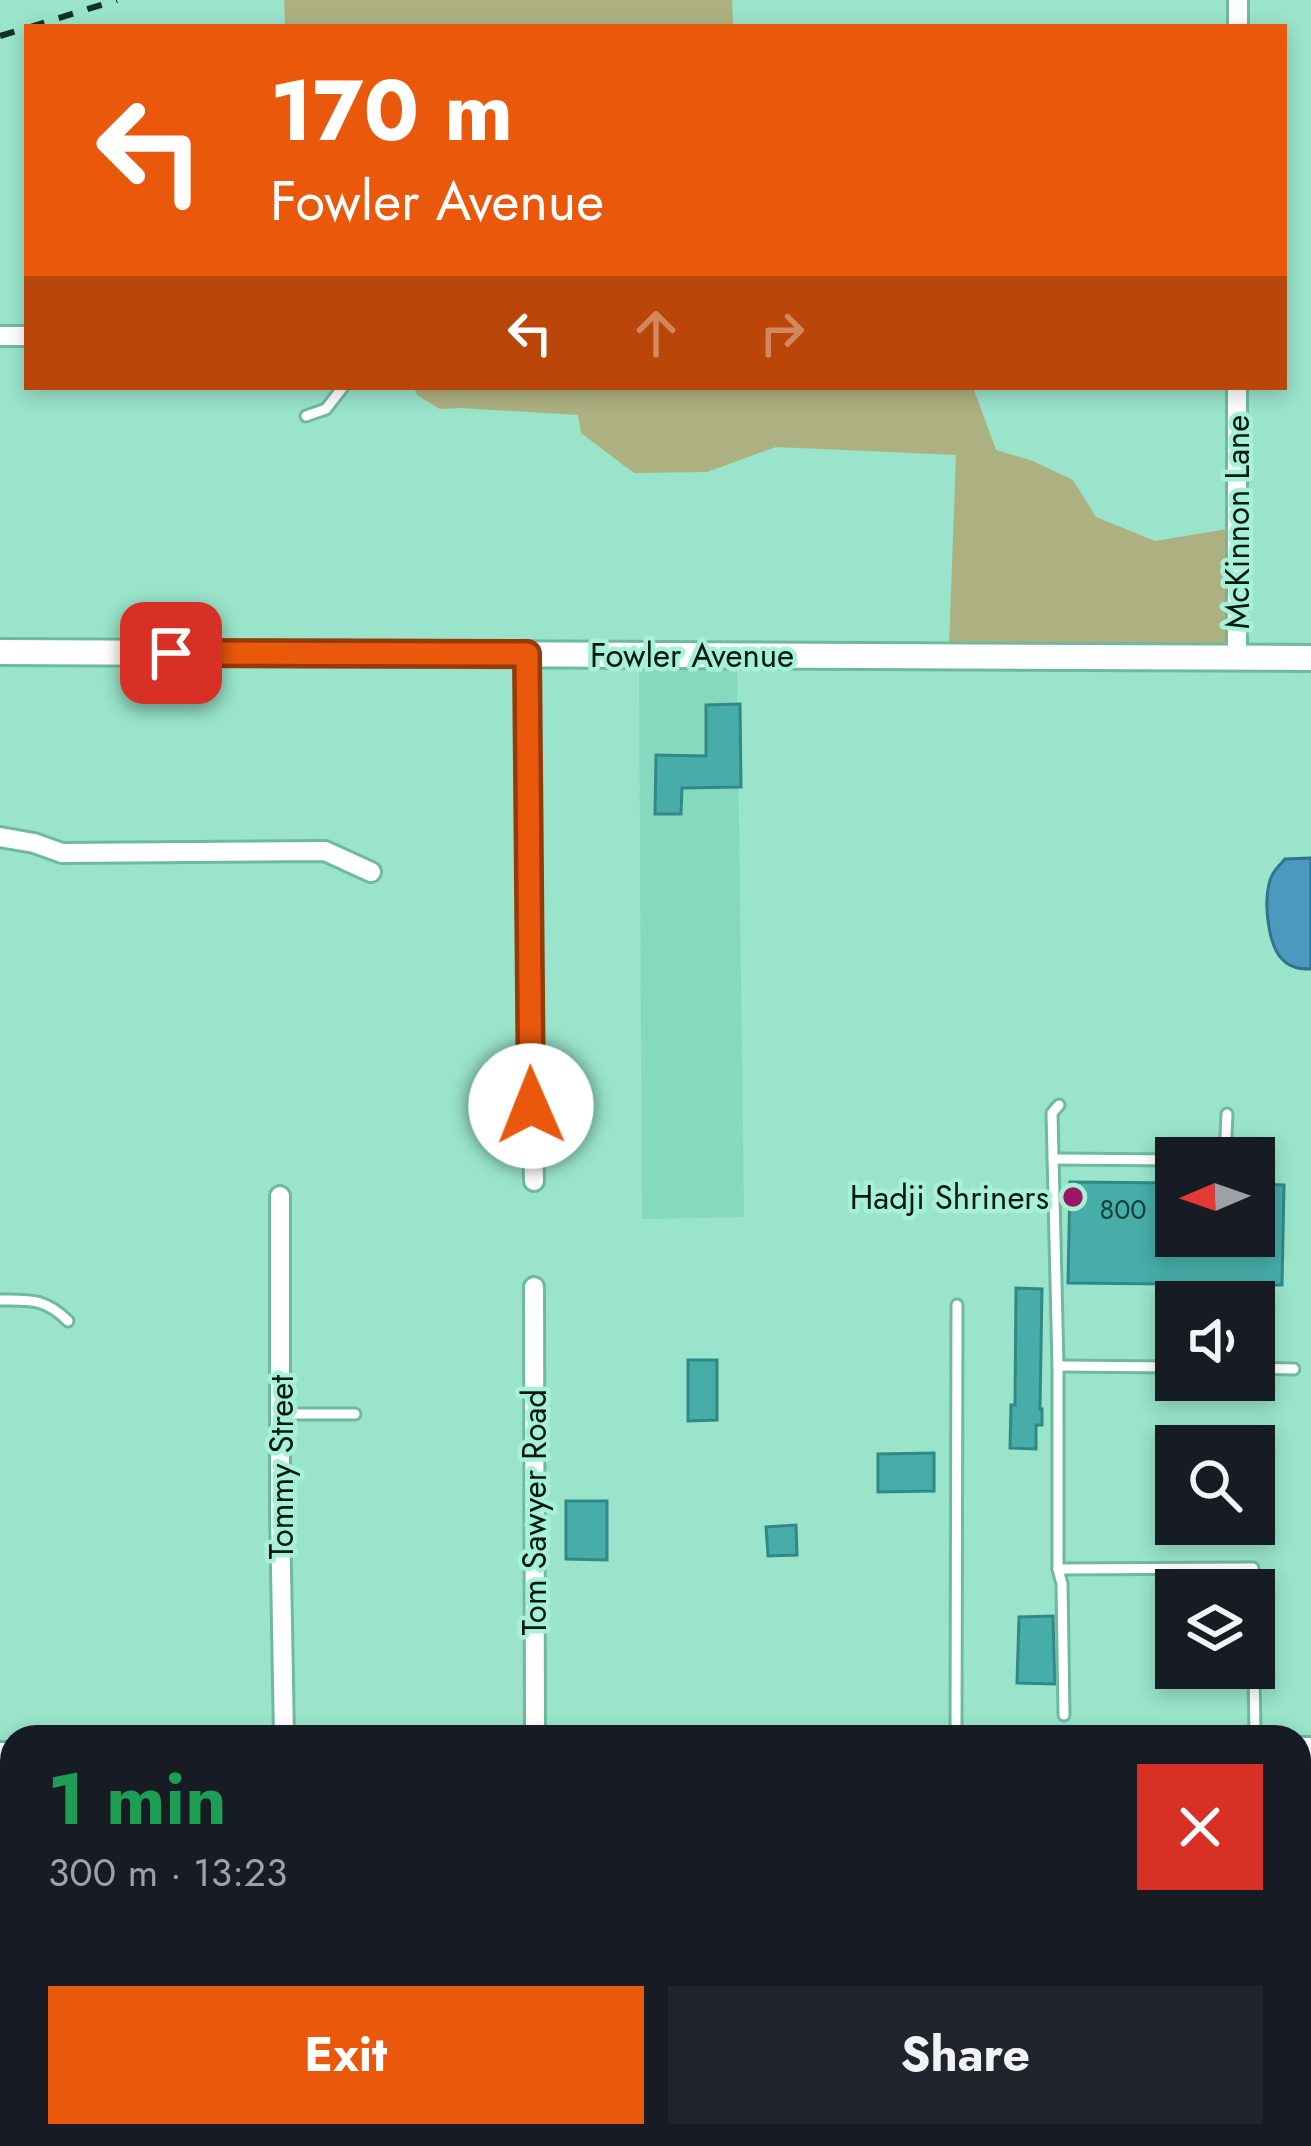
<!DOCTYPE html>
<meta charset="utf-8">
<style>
:root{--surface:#171b24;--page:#20242c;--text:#f1f3f6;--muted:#9ea1a6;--accent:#ea580c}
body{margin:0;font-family:Jost,sans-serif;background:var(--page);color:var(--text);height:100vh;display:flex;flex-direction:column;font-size:45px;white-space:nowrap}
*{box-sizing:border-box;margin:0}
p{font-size:39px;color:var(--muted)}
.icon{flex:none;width:66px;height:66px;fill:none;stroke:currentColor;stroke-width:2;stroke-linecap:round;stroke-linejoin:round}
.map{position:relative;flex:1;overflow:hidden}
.drawer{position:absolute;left:0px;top:1725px;width:1311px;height:423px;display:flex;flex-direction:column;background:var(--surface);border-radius:36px 36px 0 0;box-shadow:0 6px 18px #0003}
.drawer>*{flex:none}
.top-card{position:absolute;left:24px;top:24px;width:1263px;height:366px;border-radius:0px;box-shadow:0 6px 18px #0003;background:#ea580c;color:#fff;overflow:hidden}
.needle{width:78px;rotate:268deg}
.fabs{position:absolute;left:1155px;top:1137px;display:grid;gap:24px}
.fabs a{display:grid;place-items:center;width:120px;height:120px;border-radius:0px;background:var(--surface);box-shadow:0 6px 18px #0003;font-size:60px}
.pin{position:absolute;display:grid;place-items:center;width:102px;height:102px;color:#fff;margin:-51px;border-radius:24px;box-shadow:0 6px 18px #0006}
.me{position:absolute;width:132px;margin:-66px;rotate:359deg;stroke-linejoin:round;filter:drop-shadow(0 0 9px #0008)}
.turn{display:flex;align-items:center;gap:42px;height:252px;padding:0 48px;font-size:54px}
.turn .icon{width:156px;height:156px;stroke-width:2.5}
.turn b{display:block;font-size:84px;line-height:102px}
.lanes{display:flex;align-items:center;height:114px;padding:0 48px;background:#0003;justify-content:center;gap:60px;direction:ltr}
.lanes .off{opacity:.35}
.round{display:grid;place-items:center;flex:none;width:126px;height:126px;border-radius:0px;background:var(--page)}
.headline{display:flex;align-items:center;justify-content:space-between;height:204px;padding:0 48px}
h1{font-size:72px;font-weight:700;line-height:90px;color:#1e9e55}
.action{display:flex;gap:24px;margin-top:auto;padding:24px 48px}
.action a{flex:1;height:138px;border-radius:0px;background:var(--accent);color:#fff;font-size:48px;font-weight:700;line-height:138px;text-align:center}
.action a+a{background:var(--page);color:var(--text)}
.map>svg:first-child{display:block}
.built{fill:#85dabe}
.green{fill:#adb182}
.water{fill:#4b99be;stroke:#34738a;stroke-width:3}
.building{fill:#46ada8;stroke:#318985;stroke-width:3}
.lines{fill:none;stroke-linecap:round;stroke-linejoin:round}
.service-casing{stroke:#6fb9a1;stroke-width:15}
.minor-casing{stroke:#6fb9a1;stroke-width:24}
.tertiary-casing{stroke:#6fb9a1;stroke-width:30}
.service{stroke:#fff;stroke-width:9}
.minor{stroke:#fff;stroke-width:18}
.tertiary{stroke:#fff;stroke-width:24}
.rail{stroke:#113027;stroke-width:6;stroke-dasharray:15 15;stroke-linecap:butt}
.route-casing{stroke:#983908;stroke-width:30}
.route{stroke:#ea580c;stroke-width:21}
.poi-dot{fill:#9d1566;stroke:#a6f1d8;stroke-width:4.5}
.labels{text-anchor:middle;stroke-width:9;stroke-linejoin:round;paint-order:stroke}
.number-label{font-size:27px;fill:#123f38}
.street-label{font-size:33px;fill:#001a12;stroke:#a6f1d8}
.poi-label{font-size:33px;fill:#001a12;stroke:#a6f1d8;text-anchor:end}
</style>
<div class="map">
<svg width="1311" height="2146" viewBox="0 0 1311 2146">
<rect width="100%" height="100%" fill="#99e4cb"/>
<!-- built -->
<path class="built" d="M 639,663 L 737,664 L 744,1217 L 642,1219 Z"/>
<!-- green -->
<g class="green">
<path d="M 284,0 L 732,0 L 733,27 L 285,27 Z"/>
<path d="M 414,387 L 973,387 L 996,450 L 1033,461 L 1073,480 L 1096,517 L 1155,541 L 1227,529 L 1226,648 L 949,647 L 956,455 L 776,447 L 707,472 L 634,473 L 581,433 L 578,415 L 460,408 L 440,409 L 417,395 Z"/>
<path d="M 482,2136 L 962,2136 L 963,2146 L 483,2146 Z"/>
</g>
<!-- water -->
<path class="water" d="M 1311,858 L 1311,969 C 1300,969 1291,968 1283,960 C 1268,946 1264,904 1269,884 C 1271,873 1278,867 1285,859 Z"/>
<!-- building -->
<g class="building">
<path d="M 740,704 L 741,787 L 682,788 L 681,814 L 655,814 L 656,755 L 706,756 L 706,705 Z"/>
<path d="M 1070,1182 L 1176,1183 L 1176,1236 L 1254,1236 L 1254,1184 L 1284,1185 L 1282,1285 L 1068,1283 Z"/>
<path d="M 1016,1288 L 1042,1289 L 1040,1409 L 1042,1409 L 1042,1425 L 1036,1425 L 1036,1449 L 1010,1448 L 1011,1405 L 1015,1405 Z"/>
<path d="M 688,1360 L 717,1360 L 717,1420 L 688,1421 Z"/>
<path d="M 934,1453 L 934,1491 L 878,1492 L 878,1454 Z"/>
<path d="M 566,1501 L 607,1501 L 607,1560 L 566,1559 Z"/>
<path d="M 796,1525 L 797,1555 L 768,1556 L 766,1527 Z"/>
<path d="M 1053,1616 L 1055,1684 L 1017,1683 L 1019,1617 Z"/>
</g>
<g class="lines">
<defs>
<g id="service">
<path d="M 306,416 L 326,409 L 343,387"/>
<path d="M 1225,1158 L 1227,1114"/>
<path d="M 1053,1159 L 1176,1160"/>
<path d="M 0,1300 C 30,1300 45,1298 68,1321"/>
<path d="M 1058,1366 L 1176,1367"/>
<path d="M 1254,1368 L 1294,1369"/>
<path d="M 281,1414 L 355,1414"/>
<path d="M 1058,1569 L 1058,1366 L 1052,1113 L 1059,1105"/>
<path d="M 1254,1668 L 1255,1737"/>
<path d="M 1064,1715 L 1062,1584 L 1058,1569 L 1253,1568 L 1253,1590"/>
<path d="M 956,1737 L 957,1305"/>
</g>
<g id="minor">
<path d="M 1238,27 L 1238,0"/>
<path d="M 0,336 L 27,336"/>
<path d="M 527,654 L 527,902 L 534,1181"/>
<path d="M 1237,657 L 1237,387"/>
<path d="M 0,837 L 34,843 L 62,853 L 325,851 L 371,872"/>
<path d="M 280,1196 L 280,1512 L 284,1737"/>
<path d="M 534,1287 L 535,1737"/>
<path d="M 1299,1747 L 1311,1747"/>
<path d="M 0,1752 L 12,1752"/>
<path d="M 472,2136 L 472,2146"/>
<path d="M 1108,2146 L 1108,2136"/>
</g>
<path id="tertiary" d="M 0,652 L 1311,658"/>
</defs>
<!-- service casing -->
<use href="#service" class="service-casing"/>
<!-- minor casing -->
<use href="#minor" class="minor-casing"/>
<!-- tertiary casing -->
<use href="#tertiary" class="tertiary-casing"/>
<!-- service -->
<use href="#service" class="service"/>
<!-- minor -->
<use href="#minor" class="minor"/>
<!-- tertiary -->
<use href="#tertiary" class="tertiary"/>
<!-- rail -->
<g class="rail">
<path d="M 30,27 L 117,0"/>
<path d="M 0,36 L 27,28"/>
</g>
</g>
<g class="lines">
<defs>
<path id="route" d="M 171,653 L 527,654 L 531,1106"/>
</defs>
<!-- route casing -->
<use href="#route" class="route-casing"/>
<!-- route -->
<use href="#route" class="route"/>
</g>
<!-- markers -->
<circle class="poi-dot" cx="1073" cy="1197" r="12"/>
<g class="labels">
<!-- number labels -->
<g class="number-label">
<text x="1123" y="1219">800</text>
</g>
<!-- street labels -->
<g class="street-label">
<text transform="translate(1237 522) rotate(-90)" y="12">McKinnon Lane</text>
<text x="692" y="667">Fowler Avenue</text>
<text transform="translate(281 1467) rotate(-90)" y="12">Tommy Street</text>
<text transform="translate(534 1512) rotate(-90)" y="12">Tom Sawyer Road</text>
</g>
<!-- poi labels -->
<g class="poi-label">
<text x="1049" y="1209">Hadji Shriners</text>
</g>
</g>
</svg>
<div class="fabs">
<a><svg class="needle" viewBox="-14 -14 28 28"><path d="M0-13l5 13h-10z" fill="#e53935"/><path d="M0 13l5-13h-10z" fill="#9ea1a6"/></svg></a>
<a><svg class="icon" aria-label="sound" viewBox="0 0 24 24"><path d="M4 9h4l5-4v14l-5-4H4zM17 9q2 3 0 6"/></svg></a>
<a><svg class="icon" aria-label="search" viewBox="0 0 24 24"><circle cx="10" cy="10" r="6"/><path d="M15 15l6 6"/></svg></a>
<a><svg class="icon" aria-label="layers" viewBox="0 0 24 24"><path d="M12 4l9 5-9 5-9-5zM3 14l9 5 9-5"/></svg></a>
</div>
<div class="pin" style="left:171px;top:653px;background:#d93025"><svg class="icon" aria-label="arrive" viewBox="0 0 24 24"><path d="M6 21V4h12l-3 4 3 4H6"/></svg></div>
<svg class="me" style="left:531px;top:1106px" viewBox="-20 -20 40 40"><circle r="19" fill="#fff"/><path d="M0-13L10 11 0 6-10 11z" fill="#ea580c"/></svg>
<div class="top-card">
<div class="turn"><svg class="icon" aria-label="left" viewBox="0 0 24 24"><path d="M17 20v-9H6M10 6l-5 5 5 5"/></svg><div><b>170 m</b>Fowler Avenue</div></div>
<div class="lanes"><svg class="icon" aria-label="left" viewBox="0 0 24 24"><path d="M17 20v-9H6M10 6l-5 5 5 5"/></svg><svg class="icon off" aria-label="ahead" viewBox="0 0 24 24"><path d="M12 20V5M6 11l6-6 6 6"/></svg><svg class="icon off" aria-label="right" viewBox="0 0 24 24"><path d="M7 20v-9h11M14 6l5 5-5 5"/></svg></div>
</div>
<section class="drawer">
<div class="headline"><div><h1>1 min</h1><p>300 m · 13:23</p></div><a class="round" style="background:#d93025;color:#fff"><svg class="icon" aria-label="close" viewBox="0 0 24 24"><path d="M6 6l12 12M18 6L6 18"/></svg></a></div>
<div class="action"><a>Exit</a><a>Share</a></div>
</section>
</div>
